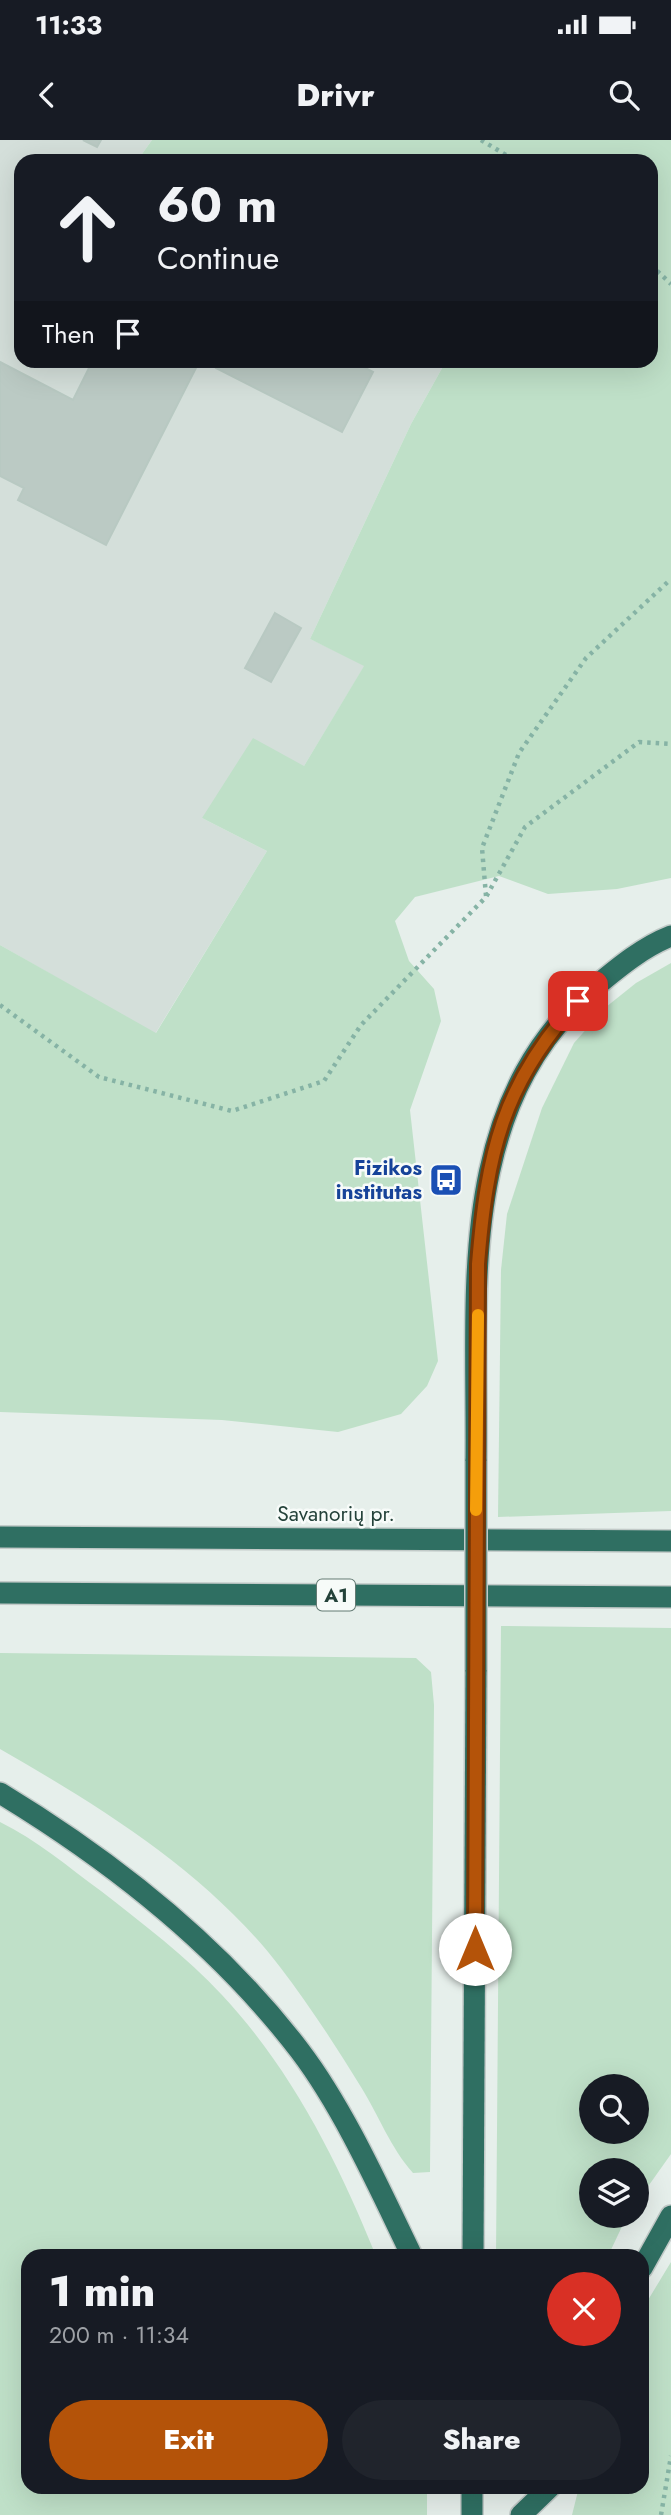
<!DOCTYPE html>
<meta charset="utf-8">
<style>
:root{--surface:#171b24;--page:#20242c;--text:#f1f3f6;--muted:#9ea1a6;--accent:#b45309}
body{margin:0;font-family:Jost,sans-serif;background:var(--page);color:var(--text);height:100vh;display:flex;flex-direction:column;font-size:26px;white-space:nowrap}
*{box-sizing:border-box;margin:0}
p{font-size:23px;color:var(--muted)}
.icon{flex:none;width:38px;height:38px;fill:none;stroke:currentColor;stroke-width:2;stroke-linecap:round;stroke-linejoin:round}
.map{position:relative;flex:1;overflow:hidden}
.drawer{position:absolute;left:21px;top:2109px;width:628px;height:245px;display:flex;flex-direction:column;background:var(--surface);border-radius:21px;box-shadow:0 7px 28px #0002}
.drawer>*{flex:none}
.banner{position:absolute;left:14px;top:14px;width:644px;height:214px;border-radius:21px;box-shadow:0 7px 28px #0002;background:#171b24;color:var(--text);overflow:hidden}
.fabs{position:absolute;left:579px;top:1934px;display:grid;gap:14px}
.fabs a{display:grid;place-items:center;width:70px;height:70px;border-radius:50%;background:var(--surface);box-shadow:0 7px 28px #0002;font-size:35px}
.pin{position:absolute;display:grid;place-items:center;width:60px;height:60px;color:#fff;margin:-30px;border-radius:14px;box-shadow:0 4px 10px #0006}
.me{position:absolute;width:77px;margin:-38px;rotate:0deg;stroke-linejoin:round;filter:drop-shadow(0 0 5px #0008)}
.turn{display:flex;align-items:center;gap:24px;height:147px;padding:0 28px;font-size:32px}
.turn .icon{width:91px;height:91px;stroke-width:2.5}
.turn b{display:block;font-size:49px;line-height:60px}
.then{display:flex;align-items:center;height:66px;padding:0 28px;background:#0003;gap:14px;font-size:26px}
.round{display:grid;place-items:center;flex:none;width:74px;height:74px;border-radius:37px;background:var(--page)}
.summary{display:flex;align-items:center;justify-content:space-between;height:119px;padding:0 28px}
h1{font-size:42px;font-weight:800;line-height:52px}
.button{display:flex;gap:14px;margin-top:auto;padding:14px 28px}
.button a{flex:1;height:80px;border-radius:42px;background:var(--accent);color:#fff;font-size:28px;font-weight:800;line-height:80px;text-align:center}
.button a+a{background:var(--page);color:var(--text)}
.status{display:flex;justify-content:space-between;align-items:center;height:49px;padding:0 35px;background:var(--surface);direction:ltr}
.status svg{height:19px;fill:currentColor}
header{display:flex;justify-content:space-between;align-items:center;height:91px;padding:0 28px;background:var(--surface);font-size:32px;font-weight:800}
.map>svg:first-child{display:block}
.built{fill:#d4dfda}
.green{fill:#bfe0c8;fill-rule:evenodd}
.building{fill:#bbcac4;stroke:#b8c9c2;stroke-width:2}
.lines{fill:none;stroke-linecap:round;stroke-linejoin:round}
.highway-casing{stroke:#c2cac8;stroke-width:24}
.path{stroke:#86b3a5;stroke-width:4.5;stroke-dasharray:3.5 5;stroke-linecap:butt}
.highway{stroke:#2f6f62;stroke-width:21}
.highway-bridge-casing{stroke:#c2cac8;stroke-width:24;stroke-linecap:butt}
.highway-bridge{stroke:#2f6f62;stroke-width:21}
.route-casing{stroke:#753606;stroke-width:18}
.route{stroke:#b45309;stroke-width:12}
.slow{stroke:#f59e0b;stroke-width:12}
.labels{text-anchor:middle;stroke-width:5;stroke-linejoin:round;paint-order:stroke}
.shield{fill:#f7fbf9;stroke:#637a73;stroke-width:2}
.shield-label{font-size:19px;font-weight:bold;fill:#24423a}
.transit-label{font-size:21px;font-weight:bold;fill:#164399;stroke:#f7fbf9;text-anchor:end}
.street-label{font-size:21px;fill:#24423a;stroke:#f7fbf9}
</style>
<div class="status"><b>11:33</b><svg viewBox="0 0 49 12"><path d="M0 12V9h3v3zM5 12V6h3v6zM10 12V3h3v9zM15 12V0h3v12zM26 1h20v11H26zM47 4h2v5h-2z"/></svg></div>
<header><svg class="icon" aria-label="back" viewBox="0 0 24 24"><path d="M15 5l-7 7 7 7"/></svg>Drivr<svg class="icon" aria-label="search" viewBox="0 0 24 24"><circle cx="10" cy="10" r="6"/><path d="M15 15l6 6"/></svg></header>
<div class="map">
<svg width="671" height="2375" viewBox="0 0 671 2375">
<rect width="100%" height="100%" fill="#e6efeb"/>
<!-- built -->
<path class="built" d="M 0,0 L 152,0 L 137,21 L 21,21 L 21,220 L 446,221 L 411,284 L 310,499 L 365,525 L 304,626 L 202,678 L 267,711 L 155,894 L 0,805 Z"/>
<!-- green -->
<g class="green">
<path d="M 152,0 L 671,0 L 671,738 L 617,749 L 548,754 L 499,736 L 415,757 L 395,781 L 409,821 L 434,849 L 441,881 L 410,970 L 438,1221 L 427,1246 L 401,1274 L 338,1292 L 222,1280 L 0,1272 L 0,805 L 156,893 L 267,711 L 202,678 L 253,598 L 304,626 L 364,526 L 310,499 L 411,284 L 446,221 L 651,220 L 651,21 L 137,21 Z"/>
<path d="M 671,823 L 671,1371 L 498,1377 L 501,1130 L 507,1074 L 542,968 L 574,903 L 606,867 L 636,843 Z"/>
<path d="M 501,1486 L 671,1488 L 671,2014 L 637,2062 L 637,2030 L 592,2030 L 592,2076 L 627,2076 L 608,2116 L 496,2116 ZM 592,1946 L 637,1946 L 637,1992 L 592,1992 Z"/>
<path d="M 0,1513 L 416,1518 L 431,1532 L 434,1565 L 430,2032 L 413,2033 C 390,2007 379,1976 361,1947 C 336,1906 309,1865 280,1827 C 208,1733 101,1667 0,1609 Z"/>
<path d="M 0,1682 C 37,1700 68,1727 101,1751 C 143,1784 186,1816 222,1855 C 292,1930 338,2022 376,2116 L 28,2116 L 28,2347 L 427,2347 L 427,2375 L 0,2375 Z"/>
<path d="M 671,2122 L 671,2375 L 572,2375 L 579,2347 L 642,2347 L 642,2170 Z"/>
</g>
<!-- building -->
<g class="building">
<path d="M 83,0 L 101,0 L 97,7 Z"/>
<path d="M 93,220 L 200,220 L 106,405 L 18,360 L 24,348 L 0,336 L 0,222 L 73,260 Z"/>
<path d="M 220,220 L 350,220 L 373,232 L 342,292 L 216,228 Z"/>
<path d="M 275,473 L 301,488 L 271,542 L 245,528 Z"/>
</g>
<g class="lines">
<defs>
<g id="highway">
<path d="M 476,1321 C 478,1154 454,965 596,846 C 619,827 643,807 671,796"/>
<path d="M 0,1397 L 671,1401"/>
<path d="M 0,1453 L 671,1457"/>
<path d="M 0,1653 C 112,1721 220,1806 300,1911 C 344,1969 380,2050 412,2116"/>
<path d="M 473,2116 L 476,1530"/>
<path d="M 642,2128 L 671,2076"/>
<path d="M 472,2375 L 472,2347"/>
<path d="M 521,2375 L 550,2347"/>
</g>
</defs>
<!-- highway casing -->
<use href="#highway" class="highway-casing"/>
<!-- path -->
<g class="path">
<path d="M 481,0 L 516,21"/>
<path d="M 651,125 L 671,144"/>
<path d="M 486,756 L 482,708 L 519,613 L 586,518 L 671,439"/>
<path d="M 0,865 L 99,937 L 232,971 L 324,941 L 361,885 L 486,757 L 525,687 L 639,602 L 671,604"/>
<path d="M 661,2375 L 671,2316"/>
</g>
<!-- highway -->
<use href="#highway" class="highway"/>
<defs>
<path id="highway-bridge" d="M 476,1321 L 476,1530"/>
</defs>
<!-- highway-bridge casing -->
<use href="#highway-bridge" class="highway-bridge-casing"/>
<!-- highway-bridge -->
<use href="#highway-bridge" class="highway-bridge"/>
</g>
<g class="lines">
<defs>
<path id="route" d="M 475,1809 L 478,1124 C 487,1014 502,944 578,861"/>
</defs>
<!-- route casing -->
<use href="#route" class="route-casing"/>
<!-- route -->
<use href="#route" class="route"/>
<!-- slow -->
<path class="slow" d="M 476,1370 L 478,1175"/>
</g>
<!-- icons -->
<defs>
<symbol id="bus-square" viewBox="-11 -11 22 22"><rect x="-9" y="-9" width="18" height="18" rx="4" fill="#1a4fb4" stroke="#f7fbf9"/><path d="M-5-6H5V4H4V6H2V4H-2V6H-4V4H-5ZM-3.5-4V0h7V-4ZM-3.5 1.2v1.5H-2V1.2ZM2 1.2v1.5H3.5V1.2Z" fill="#fff"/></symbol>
</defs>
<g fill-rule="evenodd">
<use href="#bus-square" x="427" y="1021" width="38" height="38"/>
</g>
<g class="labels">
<!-- shield labels -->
<rect class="shield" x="317" y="1439.5" width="38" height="31" rx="5"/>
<g class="shield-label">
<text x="336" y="1462">A1</text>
</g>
<!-- transit labels -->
<g class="transit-label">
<text x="422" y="1035">Fizikos<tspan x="422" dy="24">institutas</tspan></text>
</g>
<!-- street labels -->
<g class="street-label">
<text x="336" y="1381">Savanorių pr.</text>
</g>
</g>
</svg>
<div class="fabs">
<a><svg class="icon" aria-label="search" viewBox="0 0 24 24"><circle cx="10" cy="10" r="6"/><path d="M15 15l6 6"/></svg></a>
<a><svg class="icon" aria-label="layers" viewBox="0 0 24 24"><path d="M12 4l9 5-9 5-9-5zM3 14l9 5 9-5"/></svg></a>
</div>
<div class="pin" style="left:578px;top:861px;background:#d93025"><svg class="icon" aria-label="arrive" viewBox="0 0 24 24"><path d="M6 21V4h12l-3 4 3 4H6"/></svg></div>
<svg class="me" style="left:475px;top:1809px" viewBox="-20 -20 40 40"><circle r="19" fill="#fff"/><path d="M0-13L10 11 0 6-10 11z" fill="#b45309"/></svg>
<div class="banner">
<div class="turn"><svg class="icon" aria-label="ahead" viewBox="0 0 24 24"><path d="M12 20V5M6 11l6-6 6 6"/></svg><div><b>60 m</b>Continue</div></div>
<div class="then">Then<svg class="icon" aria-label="arrive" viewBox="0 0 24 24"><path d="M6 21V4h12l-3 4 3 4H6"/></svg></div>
</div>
<section class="drawer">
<div class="summary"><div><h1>1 min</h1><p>200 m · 11:34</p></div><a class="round" style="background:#d93025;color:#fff"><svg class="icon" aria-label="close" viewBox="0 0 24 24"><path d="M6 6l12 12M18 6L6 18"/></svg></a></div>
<div class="button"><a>Exit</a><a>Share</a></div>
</section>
</div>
